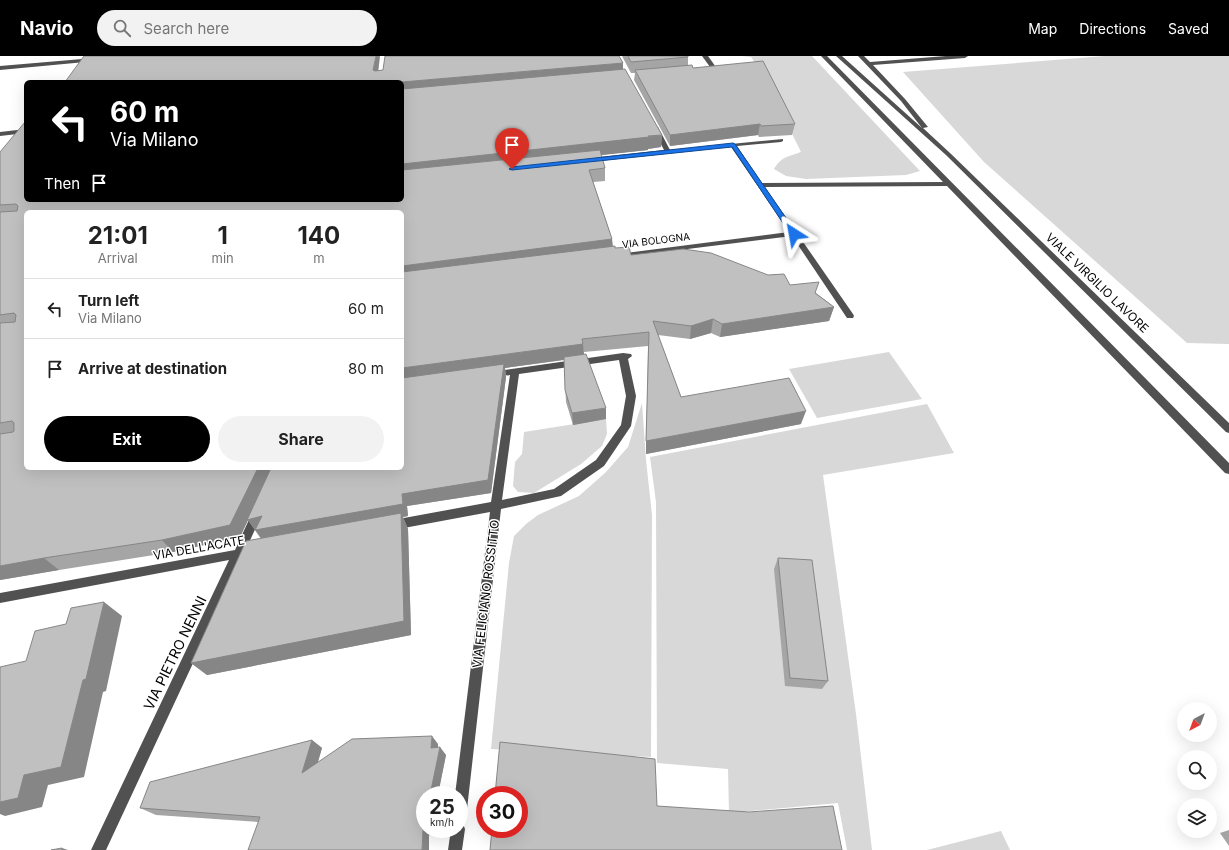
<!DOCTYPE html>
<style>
:root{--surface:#fff;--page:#f2f2f2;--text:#222;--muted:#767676;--line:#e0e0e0;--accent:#000}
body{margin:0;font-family:Inter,sans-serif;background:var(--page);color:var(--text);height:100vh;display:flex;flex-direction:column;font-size:15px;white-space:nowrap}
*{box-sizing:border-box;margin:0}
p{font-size:13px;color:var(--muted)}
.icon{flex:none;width:22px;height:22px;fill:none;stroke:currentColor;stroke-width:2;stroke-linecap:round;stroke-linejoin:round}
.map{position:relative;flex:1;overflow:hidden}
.details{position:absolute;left:24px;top:154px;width:380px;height:260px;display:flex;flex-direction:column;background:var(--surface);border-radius:6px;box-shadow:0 4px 16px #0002}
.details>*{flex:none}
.guide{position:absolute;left:24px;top:24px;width:380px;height:122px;border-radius:6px;box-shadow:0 4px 16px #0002;background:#000;color:#fff;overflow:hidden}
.needle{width:26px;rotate:221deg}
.buttons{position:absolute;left:1177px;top:646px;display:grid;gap:8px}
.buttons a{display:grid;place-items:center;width:40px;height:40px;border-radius:50%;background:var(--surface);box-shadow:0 4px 16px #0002;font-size:20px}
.speed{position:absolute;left:416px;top:730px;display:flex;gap:8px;font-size:20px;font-weight:700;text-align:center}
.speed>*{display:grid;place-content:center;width:52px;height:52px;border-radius:50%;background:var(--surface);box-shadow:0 4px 16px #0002;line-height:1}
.speed small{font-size:10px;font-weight:400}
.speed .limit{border:6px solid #d22;background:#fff;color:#111}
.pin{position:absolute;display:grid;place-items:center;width:34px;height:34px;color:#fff;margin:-41px -17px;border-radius:50% 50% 50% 0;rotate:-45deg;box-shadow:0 0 4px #0007}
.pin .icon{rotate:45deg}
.me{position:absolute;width:44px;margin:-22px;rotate:326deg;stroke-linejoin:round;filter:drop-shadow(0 0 3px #0008)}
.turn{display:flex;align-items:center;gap:14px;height:84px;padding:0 20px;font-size:18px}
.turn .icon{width:52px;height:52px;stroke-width:2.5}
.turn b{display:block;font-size:28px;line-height:34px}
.then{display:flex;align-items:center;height:38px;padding:0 20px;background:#0003;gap:8px;font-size:15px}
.eta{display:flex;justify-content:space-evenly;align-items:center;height:68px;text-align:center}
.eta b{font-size:24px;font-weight:700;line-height:28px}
.cta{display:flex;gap:8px;margin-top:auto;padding:8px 20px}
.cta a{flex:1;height:46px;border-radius:24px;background:var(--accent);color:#fff;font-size:16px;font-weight:700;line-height:46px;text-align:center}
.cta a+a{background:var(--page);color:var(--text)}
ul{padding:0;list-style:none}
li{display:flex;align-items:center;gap:12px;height:60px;padding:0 20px;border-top:1px solid var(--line)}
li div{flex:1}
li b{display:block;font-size:15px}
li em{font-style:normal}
header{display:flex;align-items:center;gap:24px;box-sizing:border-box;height:56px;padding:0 20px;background:var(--accent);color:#fff}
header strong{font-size:19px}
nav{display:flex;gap:22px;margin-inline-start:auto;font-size:14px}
.search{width:280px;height:36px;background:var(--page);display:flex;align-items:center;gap:10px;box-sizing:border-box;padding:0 14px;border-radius:22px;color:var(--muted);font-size:15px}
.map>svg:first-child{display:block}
.green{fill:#d8d8d8}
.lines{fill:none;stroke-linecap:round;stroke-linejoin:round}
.minor{fill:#515151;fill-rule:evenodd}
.wall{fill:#a5a5a5;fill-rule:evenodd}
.shaded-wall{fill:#868686}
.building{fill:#c0c0c0;stroke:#868686}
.route{fill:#1a73e8;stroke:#114b97}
.labels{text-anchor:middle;stroke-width:3;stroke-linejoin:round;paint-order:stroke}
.far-street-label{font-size:10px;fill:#000;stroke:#fff}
.street-label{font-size:12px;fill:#000;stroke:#fff}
.near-street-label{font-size:14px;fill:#000;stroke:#fff}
</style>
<header>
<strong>Navio</strong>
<div class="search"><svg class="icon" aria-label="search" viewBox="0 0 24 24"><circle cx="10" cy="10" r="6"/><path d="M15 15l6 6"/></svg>Search here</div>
<nav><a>Map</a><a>Directions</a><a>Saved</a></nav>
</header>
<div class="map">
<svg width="1229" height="794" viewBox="0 0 1229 794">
<rect width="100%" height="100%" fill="#fff"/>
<!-- green -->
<g class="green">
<path d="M 742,0 L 812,0 L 920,115 L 906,119 L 806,123 L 786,120 L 774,113 C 782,100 788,101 801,96 L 761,15 L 751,1 Z"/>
<path d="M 1105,0 L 1229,0 L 1229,288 L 1187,287 L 984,106 L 903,16 Z"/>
<path d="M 889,296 L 922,343 L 817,362 L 789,313 Z"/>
<path d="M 642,347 L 646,404 L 652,459 L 651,701 L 491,693 L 509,507 L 514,480 L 526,468 L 538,459 L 579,440 L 606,416 L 628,391 Z"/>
<path d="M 927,348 L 954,397 L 787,425 L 823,419 L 856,658 L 872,794 L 847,794 L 838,747 L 729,757 L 728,713 L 657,707 L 656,446 L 650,401 Z"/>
<path d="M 606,363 L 607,378 L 602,390 L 581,408 L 534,437 L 518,436 L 513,430 L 515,406 L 522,398 L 524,376 Z"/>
<path d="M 1001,775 L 1010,794 L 927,794 Z"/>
</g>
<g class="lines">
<!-- minor -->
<g class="minor">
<path d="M 702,0 L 708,0 L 718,14 L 717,15 L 713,15 Z"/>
<path d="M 821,0 L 827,0 L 1229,407 L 1229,418 L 1225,417 L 947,130 L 765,131 L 853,258 L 854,260 L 853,262 L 847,262 L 792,180 L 615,202 L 614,200 L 618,198 L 789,176 L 731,91 L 590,106 L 587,104 L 590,102 L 664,94 L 652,71 L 655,69 L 658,71 L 670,94 L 783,83 L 783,85 L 781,86 L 737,90 L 762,127 L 943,126 Z"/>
<path d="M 836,0 L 842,0 L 922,72 L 901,45 L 858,0 L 864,0 L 870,6 L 946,0 L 968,0 L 965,2 L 873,9 L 905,43 L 928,71 L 923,72 L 950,97 L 1229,367 L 1229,377 L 1226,376 L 946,99 Z"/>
<path d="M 94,2 L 97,4 L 96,5 L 0,14 L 0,10 Z"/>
<path d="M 26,73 L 26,77 L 0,80 L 0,76 Z"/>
<path d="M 623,297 L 631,298 L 632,300 L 628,303 L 636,340 L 631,370 L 604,410 L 561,440 L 501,453 L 466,762 L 463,768 L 465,773 L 462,794 L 448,794 L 451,773 L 459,773 L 459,739 L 455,739 L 490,456 L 393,474 L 389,472 L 388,469 L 389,466 L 393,464 L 491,446 L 510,319 L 490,320 L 488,318 L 490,316 ZM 619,304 L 626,340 L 621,369 L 596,404 L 554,433 L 502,444 L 519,318 Z"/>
<path d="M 257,454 L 261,455 L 262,458 L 247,491 L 253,490 L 257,492 L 259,495 L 257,498 L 242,502 L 106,794 L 91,794 L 229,504 L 0,547 L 0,537 L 235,494 L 253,455 Z"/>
</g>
</g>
<!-- wall -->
<g class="wall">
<path d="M 622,0 L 688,0 L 688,9 L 693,12 L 795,68 L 792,79 L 759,81 L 758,79 L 670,90 L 634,24 L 635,17 L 631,17 Z"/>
<path d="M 623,7 L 623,13 L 662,79 L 661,91 L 648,93 L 648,94 L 601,99 L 605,112 L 605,125 L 593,126 L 612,183 L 613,191 L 631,199 L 790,229 L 816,237 L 834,251 L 829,265 L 720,281 L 711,277 L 690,283 L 658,279 L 681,341 L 801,368 L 646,398 L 648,290 L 584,296 L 584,298 L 606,363 L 573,369 L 566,346 L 564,304 L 505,312 L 506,321 L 491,437 L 407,450 L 408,460 L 403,461 L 408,473 L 411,579 L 207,619 L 191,607 L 261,483 L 248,464 L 240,481 L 173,496 L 59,514 L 0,524 L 0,96 L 26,144 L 402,144 L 378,15 ZM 26,156 L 402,156 L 402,412 L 26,412 Z"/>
<path d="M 778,502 L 828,625 L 822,633 L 785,630 L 774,513 Z"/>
<path d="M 312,684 L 322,692 L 318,706 L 438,688 L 438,691 L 446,699 L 429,780 L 258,766 L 156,759 L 140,752 Z"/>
<path d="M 1229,774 L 1229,790 L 1220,777 Z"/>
</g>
<!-- shaded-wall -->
<g class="shaded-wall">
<path d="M 376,0 L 380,0 L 377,26 L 373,14 Z"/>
<path d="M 623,7 L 623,19 L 402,39 L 402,26 Z"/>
<path d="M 760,68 L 758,79 L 670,90 L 670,79 Z"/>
<path d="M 662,79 L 661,91 L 648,93 L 648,94 L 402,121 L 402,108 Z"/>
<path d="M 612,183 L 613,197 L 402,223 L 402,210 Z"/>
<path d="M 834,251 L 829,265 L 720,281 L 722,268 Z"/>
<path d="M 713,263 L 711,277 L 690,283 L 691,270 Z"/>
<path d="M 583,288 L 584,301 L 505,312 L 506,321 L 491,437 L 407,450 L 408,460 L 403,461 L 408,473 L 411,579 L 207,619 L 191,607 L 264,486 L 248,464 L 240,481 L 173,496 L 162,484 L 258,412 L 272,412 L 402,326 L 402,312 Z"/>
<path d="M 606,352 L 606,363 L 573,369 L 572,357 Z"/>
<path d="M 806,355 L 801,368 L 646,398 L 646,385 Z"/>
<path d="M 44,502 L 59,514 L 0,524 L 0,510 Z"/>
<path d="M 104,546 L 122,560 L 106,635 L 103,636 L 84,721 L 48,729 L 42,751 L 5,760 L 0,758 L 0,746 L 24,719 L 83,624 Z"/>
<path d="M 432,680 L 438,688 L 437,701 L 431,692 Z"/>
<path d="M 312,684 L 322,692 L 312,725 L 302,717 Z"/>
<path d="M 440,691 L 446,699 L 438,739 L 430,739 Z"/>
<path d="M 425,763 L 425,773 L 431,773 L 429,780 L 429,794 L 422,794 L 423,774 Z"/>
<path d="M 62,792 L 68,794 L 62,794 Z"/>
</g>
<!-- building -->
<g class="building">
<path d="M 84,0 L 376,0 L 373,14 L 375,15 L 383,14 L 385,0 L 619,0 L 623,7 L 402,26 L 65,26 Z"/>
<path d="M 628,0 L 688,0 L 688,1 L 631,6 Z"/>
<path d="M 763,5 L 795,68 L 761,70 L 760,68 L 670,79 L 635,14 L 692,9 L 693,12 Z"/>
<path d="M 625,13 L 662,79 L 648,80 L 649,81 L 402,108 L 402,33 Z"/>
<path d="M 25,66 L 26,66 L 26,144 L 402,144 L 402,114 L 600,94 L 605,112 L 589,114 L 612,183 L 402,210 L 402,156 L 26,156 L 26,412 L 258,412 L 230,469 L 162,484 L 44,502 L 0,510 L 0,378 L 13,376 L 14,375 L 14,367 L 12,365 L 0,367 L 0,267 L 15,266 L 16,259 L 14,257 L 0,259 L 0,156 L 17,155 L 18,150 L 16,148 L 0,149 L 0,96 Z"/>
<path d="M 615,190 L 615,192 L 629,191 L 631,199 L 683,193 L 711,197 L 768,219 L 784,218 L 790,229 L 819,226 L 815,237 L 834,251 L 722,268 L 713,263 L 691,270 L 653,265 L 681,341 L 789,322 L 806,355 L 646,385 L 649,276 L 582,283 L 583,288 L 402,312 L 402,216 Z"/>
<path d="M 586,298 L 606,352 L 572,357 L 565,334 L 564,301 Z"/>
<path d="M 504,308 L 488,424 L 402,438 L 403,448 L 255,474 L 262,460 L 247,464 L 271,412 L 402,412 L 402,322 Z"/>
<path d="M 401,457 L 404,565 L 191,607 L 246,485 Z"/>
<path d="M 778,502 L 812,504 L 828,625 L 790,622 Z"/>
<path d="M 104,546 L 86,623 L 83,624 L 61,711 L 24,719 L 18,742 L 0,746 L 0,611 L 26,605 L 35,575 L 66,568 L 71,552 Z"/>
<path d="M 432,680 L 431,692 L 440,691 L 430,739 L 425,739 L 425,763 L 423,774 L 422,794 L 248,794 L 260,761 L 140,752 L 150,726 L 312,684 L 302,717 L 352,683 Z"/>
<path d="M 500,686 L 655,703 L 657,750 L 749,756 L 833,750 L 842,794 L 490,794 L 492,773 L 519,773 L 519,739 L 495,739 Z"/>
<path d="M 62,792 L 62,794 L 51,794 Z"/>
</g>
<!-- route -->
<path class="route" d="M 733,87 L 735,88 L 797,178 L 796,179 L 791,179 L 732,91 L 512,114 L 509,113 L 512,111 Z"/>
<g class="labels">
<!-- far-street labels -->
<g class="far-street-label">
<text transform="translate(656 184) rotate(-7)" y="4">VIA BOLOGNA</text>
</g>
<!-- street labels -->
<g class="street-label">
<text transform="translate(1097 227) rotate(44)" y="4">VIALE VIRGILIO LAVORE</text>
<text transform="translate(199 492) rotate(-10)" y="4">VIA DELL'ACATE</text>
<text transform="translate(486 538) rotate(-83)" y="4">VIA FELICIANO ROSSITTO</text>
</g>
<!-- near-street labels -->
<g class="near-street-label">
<text transform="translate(175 597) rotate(-64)" y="5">VIA PIETRO NENNI</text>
</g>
</g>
</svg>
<div class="buttons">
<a><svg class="needle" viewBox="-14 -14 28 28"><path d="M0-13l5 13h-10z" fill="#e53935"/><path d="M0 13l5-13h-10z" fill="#767676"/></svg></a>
<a><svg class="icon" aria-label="search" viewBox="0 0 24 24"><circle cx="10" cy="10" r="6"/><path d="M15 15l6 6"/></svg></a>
<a><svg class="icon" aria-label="layers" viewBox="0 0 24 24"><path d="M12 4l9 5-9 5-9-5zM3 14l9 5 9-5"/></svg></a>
</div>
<div class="speed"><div>25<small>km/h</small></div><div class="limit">30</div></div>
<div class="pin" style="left:512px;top:113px;background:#d93025"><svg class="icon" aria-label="arrive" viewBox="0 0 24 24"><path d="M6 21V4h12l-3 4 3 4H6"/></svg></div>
<svg class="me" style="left:794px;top:178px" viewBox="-20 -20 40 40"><path d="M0-17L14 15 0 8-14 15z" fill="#1a73e8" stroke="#fff" stroke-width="4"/></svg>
<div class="guide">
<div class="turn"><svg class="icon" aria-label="left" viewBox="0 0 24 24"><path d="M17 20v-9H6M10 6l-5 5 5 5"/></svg><div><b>60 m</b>Via Milano</div></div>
<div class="then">Then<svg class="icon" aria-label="arrive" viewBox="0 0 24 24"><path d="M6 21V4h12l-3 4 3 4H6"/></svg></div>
</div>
<section class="details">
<div class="eta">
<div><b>21:01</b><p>Arrival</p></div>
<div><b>1</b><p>min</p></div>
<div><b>140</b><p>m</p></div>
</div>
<ul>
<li><svg class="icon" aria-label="left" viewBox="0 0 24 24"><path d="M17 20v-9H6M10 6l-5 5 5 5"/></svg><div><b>Turn left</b><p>Via Milano</p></div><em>60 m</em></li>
<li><svg class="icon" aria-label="arrive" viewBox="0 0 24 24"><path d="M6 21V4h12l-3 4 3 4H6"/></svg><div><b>Arrive at destination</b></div><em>80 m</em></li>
</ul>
<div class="cta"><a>Exit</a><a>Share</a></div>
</section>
</div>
